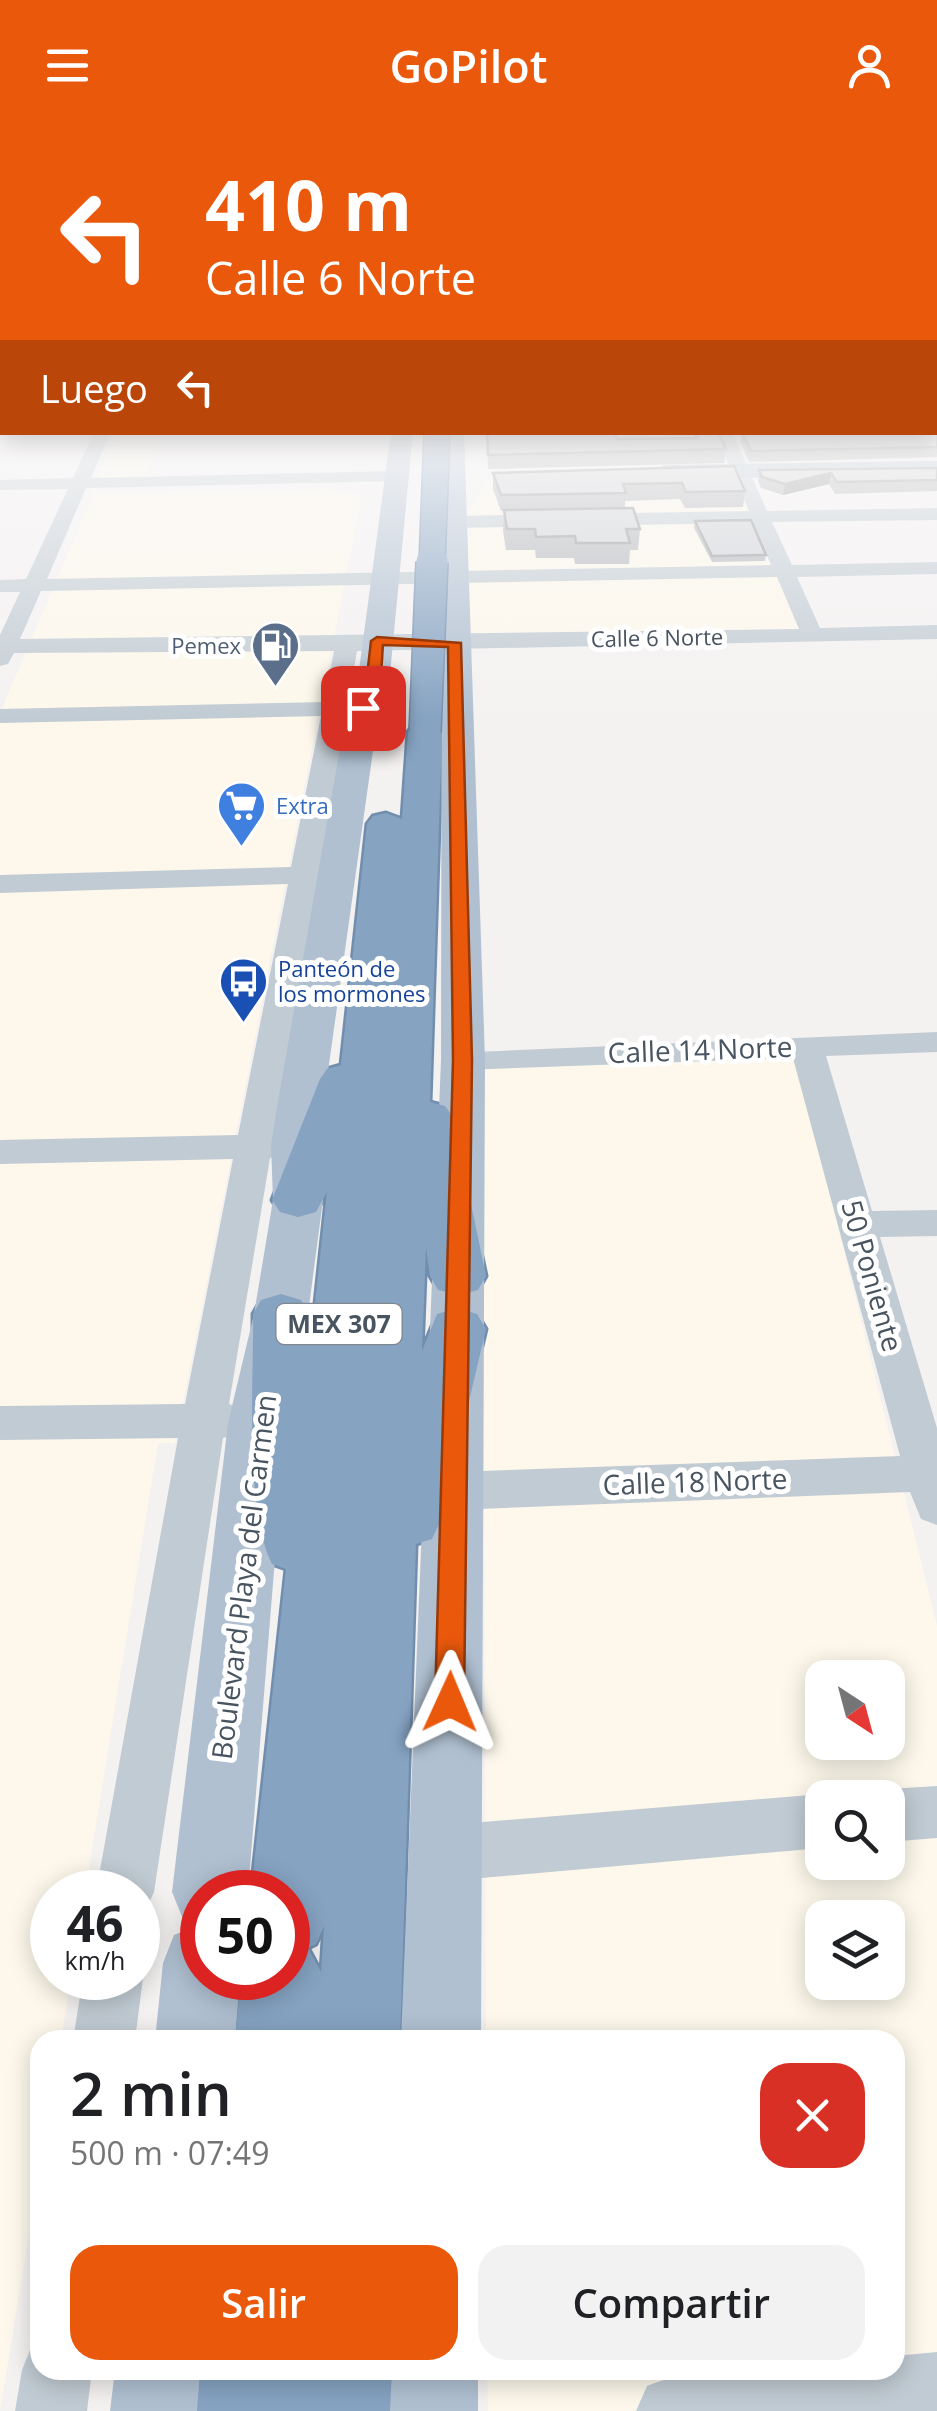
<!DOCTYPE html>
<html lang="es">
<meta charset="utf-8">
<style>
:root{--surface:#fff;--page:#f2f2f2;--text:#202124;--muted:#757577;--accent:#ea580c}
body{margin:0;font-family:"Open Sans",sans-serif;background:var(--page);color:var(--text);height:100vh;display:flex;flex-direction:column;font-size:38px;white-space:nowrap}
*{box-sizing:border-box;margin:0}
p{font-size:32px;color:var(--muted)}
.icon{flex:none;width:55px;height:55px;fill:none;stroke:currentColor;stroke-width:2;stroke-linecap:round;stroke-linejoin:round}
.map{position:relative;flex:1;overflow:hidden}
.side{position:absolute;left:30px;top:1900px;width:875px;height:350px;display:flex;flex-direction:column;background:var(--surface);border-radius:30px;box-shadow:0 5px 25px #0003}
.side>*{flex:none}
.hud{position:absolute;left:0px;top:0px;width:938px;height:305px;box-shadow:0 5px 25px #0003;background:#ea580c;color:#fff;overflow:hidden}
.needle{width:65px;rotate:144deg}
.controls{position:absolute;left:805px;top:1530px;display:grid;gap:20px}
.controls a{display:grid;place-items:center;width:100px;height:100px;border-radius:20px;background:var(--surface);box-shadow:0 5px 25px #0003;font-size:50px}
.speed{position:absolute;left:30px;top:1740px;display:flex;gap:20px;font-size:50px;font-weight:700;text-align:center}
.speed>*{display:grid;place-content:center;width:130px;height:130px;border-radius:50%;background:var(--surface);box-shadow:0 5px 25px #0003;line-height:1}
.speed small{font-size:25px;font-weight:400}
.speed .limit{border:15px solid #d22;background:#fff;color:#111}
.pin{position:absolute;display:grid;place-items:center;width:85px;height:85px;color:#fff;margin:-42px;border-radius:20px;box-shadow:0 5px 15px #0006}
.me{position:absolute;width:110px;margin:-55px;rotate:1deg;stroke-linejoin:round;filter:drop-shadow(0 0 8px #0008)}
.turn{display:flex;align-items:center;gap:35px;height:210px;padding:0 40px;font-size:45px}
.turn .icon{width:130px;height:130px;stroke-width:2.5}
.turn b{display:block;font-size:70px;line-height:85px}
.then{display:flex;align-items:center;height:95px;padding:0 40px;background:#0003;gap:20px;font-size:38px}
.round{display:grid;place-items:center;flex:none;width:105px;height:105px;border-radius:30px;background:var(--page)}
.overview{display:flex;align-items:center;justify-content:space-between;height:170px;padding:0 40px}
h1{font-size:60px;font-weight:600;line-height:75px}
.button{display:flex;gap:20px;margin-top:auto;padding:20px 40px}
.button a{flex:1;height:115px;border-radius:30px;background:var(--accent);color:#fff;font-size:40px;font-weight:600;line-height:115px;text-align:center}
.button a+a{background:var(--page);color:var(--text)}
header{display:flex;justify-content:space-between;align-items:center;height:130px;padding:0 40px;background:var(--accent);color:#fff;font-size:45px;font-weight:600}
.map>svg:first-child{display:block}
.commercial{fill:#fdf8eb;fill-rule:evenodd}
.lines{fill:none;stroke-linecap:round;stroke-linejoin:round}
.highway-casing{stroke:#728eae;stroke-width:5}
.minor{fill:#c1cbd3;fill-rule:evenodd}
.major{fill:#b0c0d1;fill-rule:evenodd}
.highway{fill:#86a3c2;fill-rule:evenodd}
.highway-bridge-far1-casing{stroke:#728eae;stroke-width:28;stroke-linecap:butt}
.highway-bridge-casing{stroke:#728eae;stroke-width:34;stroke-linecap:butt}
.highway-bridge-far1{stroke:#86a3c2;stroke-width:25}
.highway-bridge{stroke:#86a3c2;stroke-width:31}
.wall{fill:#b0b3b8}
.shaded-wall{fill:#909296}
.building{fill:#cdd0d6;stroke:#909296;stroke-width:2.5}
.route{fill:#ea580c;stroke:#983908;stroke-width:2.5}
.labels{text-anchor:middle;stroke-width:10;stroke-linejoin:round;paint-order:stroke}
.far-street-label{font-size:22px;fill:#485460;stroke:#fff}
.far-service-label{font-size:22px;fill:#4e5e75;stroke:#fff;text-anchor:end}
.far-shop-label{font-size:22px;fill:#366cbe;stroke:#fff;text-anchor:start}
.far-transit-label{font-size:22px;fill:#164399;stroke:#fff;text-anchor:start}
.shield{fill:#fff;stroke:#7f8790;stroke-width:2.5}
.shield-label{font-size:25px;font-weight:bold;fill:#485460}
.street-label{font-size:28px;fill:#485460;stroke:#fff}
</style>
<header><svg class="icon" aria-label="menu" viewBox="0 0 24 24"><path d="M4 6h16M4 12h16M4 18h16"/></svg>GoPilot<svg class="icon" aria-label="person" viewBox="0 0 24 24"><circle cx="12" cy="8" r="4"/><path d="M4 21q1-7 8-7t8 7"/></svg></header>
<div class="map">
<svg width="937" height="2281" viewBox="0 0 937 2281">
<rect width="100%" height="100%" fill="#f4f1f1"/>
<!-- commercial -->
<g class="commercial">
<path d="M 116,303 L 159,303 L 146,347 L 97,349 Z"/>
<path d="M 736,345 L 806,503 L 469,510 L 467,384 L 487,352 Z"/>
<path d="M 328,359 L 362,365 L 175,1313 L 158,1313 L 85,1762 L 52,1762 L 52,1848 L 71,1848 L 61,1910 L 40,1910 L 40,2037 L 0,2281 L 0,583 L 94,362 Z"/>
<path d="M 793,916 L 937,1496 L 937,2281 L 488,2281 L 487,2240 L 895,2240 L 895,1910 L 486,1910 L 483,928 ZM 822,1548 L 888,1548 L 888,1612 L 822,1612 ZM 822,1668 L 888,1668 L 888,1732 L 822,1732 ZM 822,1788 L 888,1788 L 888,1852 L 822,1852 Z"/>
</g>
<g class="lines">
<defs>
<g id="highway">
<path d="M 425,592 L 437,595 L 442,602 L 430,972 L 445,976 L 453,987 L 486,1146 L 478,1160 L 458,1165 L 438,1160 L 430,1146 L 426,1118 L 422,1221 L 437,1184 L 457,1178 L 477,1184 L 486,1199 L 441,1390 L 432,1409 L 416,1414 L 400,1910 L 235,1910 L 241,1848 L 288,1848 L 288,1762 L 251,1762 L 286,1439 L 272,1434 C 244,1379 254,1249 253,1184 L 261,1170 L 281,1164 L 301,1170 L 309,1184 L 311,1211 L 327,1062 L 316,1082 L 298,1087 L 280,1082 L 272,1070 L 320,949 L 327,939 L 341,935 L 367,694 L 373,686 L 386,683 L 402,689 L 408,602 L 413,595 ZM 324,1796 L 321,1842 L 308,1818 L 316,1814 Z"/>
<path d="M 200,2240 L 392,2240 L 390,2281 L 197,2281 Z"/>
</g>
</defs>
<!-- highway casing -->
<use href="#highway" class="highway-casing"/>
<!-- minor -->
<g class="minor">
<rect x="0" y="275" width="2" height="10"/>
<path d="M 94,302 L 111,302 L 91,348 L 396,341 L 405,346 L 396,351 L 86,358 L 47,449 L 771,435 L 753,393 L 453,398 L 443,392 L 453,386 L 749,381 L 715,302 L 732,302 L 767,381 L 937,378 L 937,390 L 772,392 L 792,435 L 937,432 L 937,444 L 797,447 L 820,498 L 937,495 L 937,509 L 357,521 L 348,571 L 372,573 L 375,578 L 372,583 L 346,586 L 320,736 L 341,738 L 345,744 L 341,750 L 317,753 L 274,1005 L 294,1008 L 299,1016 L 294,1024 L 270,1028 L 229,1274 L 244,1279 L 250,1291 L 244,1303 L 223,1308 L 154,1762 L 145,1782 L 138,1785 L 138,1762 L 96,1762 L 178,1308 L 0,1310 L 0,1276 L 185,1274 L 233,1029 L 0,1034 L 0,1010 L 238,1005 L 288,754 L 0,763 L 0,745 L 291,737 L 321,586 L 0,593 L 0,579 L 324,572 L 334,521 L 14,523 L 8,534 L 0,536 L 0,505 L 20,462 L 0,462 L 0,450 L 26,449 L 68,359 L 0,360 L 0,350 L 73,348 ZM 777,447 L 799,499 L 20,509 L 41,461 Z"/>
<path d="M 937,902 L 937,922 L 826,926 L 872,1081 L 937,1080 L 937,1106 L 880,1107 L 937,1298 L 937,1395 L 921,1389 L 910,1362 L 454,1380 L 438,1374 L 431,1361 L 438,1348 L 454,1342 L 900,1326 L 793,928 L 463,940 L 451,937 L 446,930 L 451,923 Z"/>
<path d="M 937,1656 L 937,1708 L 888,1712 L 888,1668 L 868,1667 L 888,1659 Z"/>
<path d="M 822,1664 L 830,1668 L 822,1668 L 822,1718 L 447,1751 L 427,1742 L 419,1723 L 427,1704 L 447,1695 Z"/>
<path d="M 138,1835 L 143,1848 L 135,1910 L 73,1910 L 83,1848 L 138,1848 Z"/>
<path d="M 40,2212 L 40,2240 L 92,2240 L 87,2281 L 15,2281 L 22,2240 L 32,2215 Z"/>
<path d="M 937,2222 L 937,2281 L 636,2281 L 647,2256 C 716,2227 820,2240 895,2240 L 895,2226 Z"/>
</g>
<!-- major -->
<g class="major">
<path d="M 391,302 L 413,302 L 389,555 L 379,578 L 323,977 L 319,1015 L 323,1070 L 308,1184 L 286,1293 L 248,1762 L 202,1762 L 202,1848 L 240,1848 L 235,1910 L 155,1910 L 163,1833 L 174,1805 L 199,1795 L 183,1789 L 172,1762 L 228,1293 L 254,1184 L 273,1070 L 271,1015 L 277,977 L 347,578 L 357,555 Z"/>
<path d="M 442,302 L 464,302 L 485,930 L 481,1910 L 401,1910 L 441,930 Z"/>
<path d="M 937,331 L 937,345 L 664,349 L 652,342 L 664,335 Z"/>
<path d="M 115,2240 L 207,2240 L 204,2281 L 110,2281 Z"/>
<path d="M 386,2240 L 478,2240 L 478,2281 L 384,2281 Z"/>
</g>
<!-- highway -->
<use href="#highway" class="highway"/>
<defs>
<path id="highway-bridge-far1" d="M 432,435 L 437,302"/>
<path id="highway-bridge" d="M 425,602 L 432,432"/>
</defs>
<!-- highway-bridge-far1 casing -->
<use href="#highway-bridge-far1" class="highway-bridge-far1-casing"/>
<!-- highway-bridge casing -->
<use href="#highway-bridge" class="highway-bridge-casing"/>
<!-- highway-bridge-far1 -->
<use href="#highway-bridge-far1" class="highway-bridge-far1"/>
<!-- highway-bridge -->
<use href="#highway-bridge" class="highway-bridge"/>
</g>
<!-- wall -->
<g class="wall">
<path d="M 937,272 L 937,327 L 749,332 L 741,313 L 742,302 L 935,302 Z"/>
<path d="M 487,302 L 617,309 L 693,308 L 694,302 L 718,302 L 726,319 L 724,333 L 488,339 Z"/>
<path d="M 734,336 L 745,361 L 743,377 L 685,378 L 680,369 L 625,371 L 625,378 L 640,399 L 638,420 L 630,420 L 629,434 L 575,434 L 574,428 L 536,428 L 535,420 L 506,420 L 503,401 L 504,381 L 501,381 L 493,359 L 493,343 Z"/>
<path d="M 937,338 L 937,361 L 835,364 L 829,354 L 783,365 L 761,358 L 758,351 L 759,340 Z"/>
<path d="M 695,391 L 766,425 L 765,431 L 712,432 L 694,398 Z"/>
</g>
<!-- shaded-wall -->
<path class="shaded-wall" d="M 831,343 L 829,354 L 783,365 L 785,354 Z"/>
<!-- building -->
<g class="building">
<path d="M 935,271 L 937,272 L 937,317 L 751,321 L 742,302 L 935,302 Z"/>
<path d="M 487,302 L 615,302 L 617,309 L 698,308 L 695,302 L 718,302 L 726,319 L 488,325 Z"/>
<path d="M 734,336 L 745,361 L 686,362 L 682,353 L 623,354 L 626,363 L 501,365 L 493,343 Z"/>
<path d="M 937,338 L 937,350 L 837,352 L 831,343 L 785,354 L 762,347 L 759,340 Z"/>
<path d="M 633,378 L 640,399 L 626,399 L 630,413 L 576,413 L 575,406 L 536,407 L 535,399 L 507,399 L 504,380 Z"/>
<path d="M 751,390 L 766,425 L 712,426 L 695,391 Z"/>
</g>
<!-- sky -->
<linearGradient id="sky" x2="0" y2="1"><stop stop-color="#82c4ec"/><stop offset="0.46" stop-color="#faf9f9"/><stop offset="1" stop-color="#faf9f9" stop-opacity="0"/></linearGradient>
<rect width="937" height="591" fill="url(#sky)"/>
<!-- route -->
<path class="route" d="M 377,507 L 461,513 L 472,930 L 464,1572 L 460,1581 L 450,1585 L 439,1581 L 435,1572 L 453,930 L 448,517 L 383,515 C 381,537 383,569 363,582 L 356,578 L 366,555 L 371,511 Z"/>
<!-- icons -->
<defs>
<symbol id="fuel-pin" viewBox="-11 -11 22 30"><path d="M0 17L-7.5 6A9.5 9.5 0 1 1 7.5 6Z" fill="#5c6f8a" stroke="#fff"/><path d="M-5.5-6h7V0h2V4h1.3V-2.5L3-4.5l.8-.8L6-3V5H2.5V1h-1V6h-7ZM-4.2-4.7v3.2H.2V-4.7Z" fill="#fff"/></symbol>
<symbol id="supermarket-pin" viewBox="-11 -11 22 30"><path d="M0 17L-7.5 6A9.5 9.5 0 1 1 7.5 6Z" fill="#3f7fe0" stroke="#fff"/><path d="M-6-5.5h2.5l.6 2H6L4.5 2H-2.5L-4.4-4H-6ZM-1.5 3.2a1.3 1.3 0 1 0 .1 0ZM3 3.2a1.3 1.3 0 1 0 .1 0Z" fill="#fff"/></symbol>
<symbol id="bus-pin" viewBox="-11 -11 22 30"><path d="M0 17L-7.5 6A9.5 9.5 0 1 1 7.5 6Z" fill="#1a4fb4" stroke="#fff"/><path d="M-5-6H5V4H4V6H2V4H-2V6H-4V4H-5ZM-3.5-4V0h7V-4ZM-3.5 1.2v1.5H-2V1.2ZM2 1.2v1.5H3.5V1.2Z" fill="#fff"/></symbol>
</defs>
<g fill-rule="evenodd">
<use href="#fuel-pin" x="248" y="488" width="55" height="75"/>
<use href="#supermarket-pin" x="214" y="648" width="55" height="75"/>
<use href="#bus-pin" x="216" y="824" width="55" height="75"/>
</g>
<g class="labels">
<!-- far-street labels -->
<g class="far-street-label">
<text transform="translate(657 508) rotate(-1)" y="8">Calle 6 Norte</text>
</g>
<!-- far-service labels -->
<g class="far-service-label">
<text x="241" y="524">Pemex</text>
</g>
<!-- far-shop labels -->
<g class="far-shop-label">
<text x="276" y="684">Extra</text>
</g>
<!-- far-transit labels -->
<g class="far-transit-label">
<text x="278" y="847">Panteón de<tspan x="278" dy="25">los mormones</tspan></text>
</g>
<!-- shield labels -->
<rect class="shield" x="276.5" y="1174" width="125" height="40" rx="8"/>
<g class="shield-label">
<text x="339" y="1203">MEX 307</text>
</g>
<!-- street labels -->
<g class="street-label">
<text transform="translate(700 920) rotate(-2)" y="10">Calle 14 Norte</text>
<text transform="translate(872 1146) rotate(74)" y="10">50 Poniente</text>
<text transform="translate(695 1352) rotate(-2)" y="10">Calle 18 Norte</text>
<text transform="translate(244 1447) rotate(-83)" y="10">Boulevard Playa del Carmen</text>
</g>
</g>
</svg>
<div class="controls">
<a><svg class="needle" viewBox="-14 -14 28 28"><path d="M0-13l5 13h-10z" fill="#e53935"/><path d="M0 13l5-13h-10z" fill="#757577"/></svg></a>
<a><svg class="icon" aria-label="search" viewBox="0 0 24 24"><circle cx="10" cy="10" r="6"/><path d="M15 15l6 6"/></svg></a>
<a><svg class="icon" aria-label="layers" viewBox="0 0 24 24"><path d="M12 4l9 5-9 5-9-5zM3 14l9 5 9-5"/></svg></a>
</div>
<div class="speed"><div>46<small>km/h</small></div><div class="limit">50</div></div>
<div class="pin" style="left:363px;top:578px;background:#d93025"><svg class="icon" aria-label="arrive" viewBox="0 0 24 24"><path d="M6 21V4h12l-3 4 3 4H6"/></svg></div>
<svg class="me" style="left:450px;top:1572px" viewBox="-20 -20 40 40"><path d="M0-17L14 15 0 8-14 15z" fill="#ea580c" stroke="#fff" stroke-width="4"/></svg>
<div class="hud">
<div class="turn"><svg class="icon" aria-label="left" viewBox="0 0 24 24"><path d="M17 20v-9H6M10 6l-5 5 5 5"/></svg><div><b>410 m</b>Calle 6 Norte</div></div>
<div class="then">Luego<svg class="icon" aria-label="left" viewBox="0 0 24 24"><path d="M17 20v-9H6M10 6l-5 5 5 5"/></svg></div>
</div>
<section class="side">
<div class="overview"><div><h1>2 min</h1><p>500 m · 07:49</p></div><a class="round" style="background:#d93025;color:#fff"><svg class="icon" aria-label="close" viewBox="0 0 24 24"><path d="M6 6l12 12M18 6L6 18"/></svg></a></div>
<div class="button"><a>Salir</a><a>Compartir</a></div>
</section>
</div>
